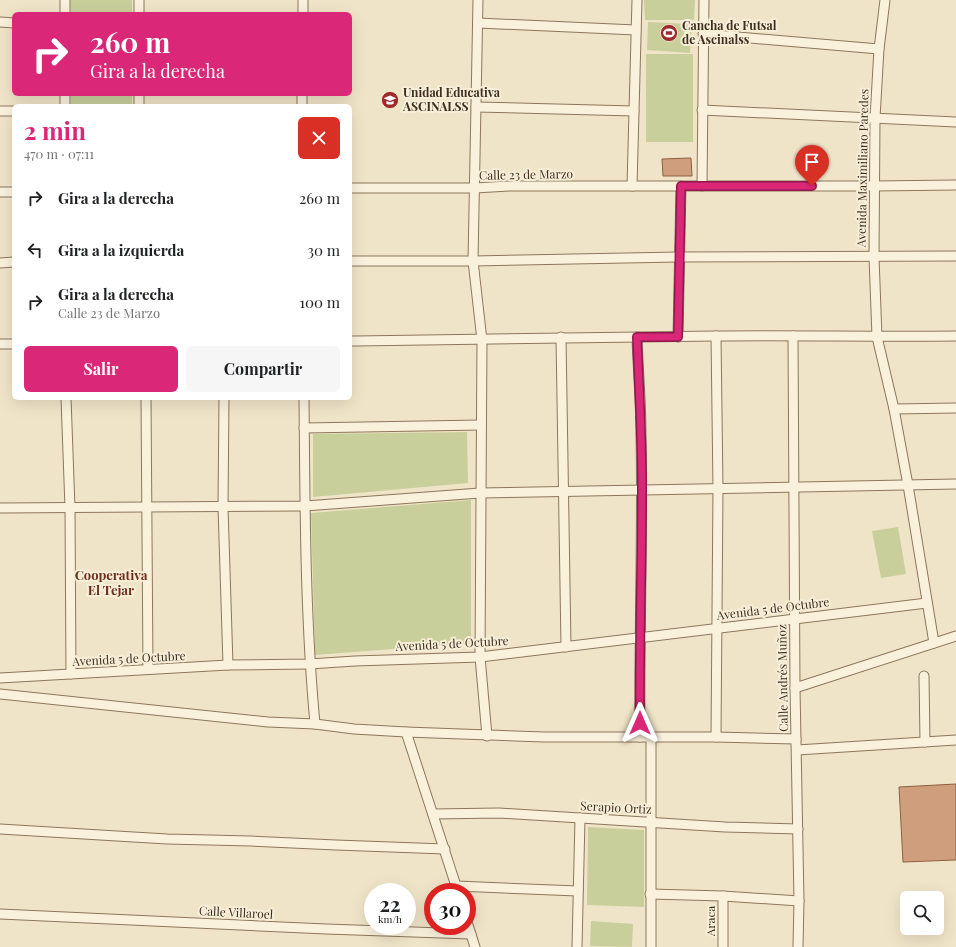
<!DOCTYPE html>
<html lang="es">
<meta charset="utf-8">
<style>
:root{--surface:#fff;--page:#f6f6f6;--text:#202124;--muted:#757577;--accent:#db2777}
body{margin:0;font-family:"Playfair Display",serif;background:var(--page);color:var(--text);height:100vh;display:flex;flex-direction:column;font-size:15px;white-space:nowrap}
*{box-sizing:border-box;margin:0}
p{font-size:13px;color:var(--muted)}
.icon{flex:none;width:22px;height:22px;fill:none;stroke:currentColor;stroke-width:2;stroke-linecap:round;stroke-linejoin:round}
.map{position:relative;flex:1;overflow:hidden}
.panel{position:absolute;left:12px;top:104px;width:340px;height:296px;display:flex;flex-direction:column;background:var(--surface);border-radius:6px;box-shadow:0 4px 16px #0002}
.panel>*{flex:none}
.hud{position:absolute;left:12px;top:12px;width:340px;height:84px;border-radius:6px;box-shadow:0 4px 16px #0002;background:#db2777;color:#fff;overflow:hidden}
.tools{position:absolute;left:900px;top:891px;display:grid;gap:8px}
.tools a{display:grid;place-items:center;width:44px;height:44px;border-radius:6px;background:var(--surface);box-shadow:0 4px 16px #0002;font-size:20px}
.speed{position:absolute;left:364px;top:883px;display:flex;gap:8px;font-size:20px;font-weight:700;text-align:center}
.speed>*{display:grid;place-content:center;width:52px;height:52px;border-radius:50%;background:var(--surface);box-shadow:0 4px 16px #0002;line-height:1}
.speed small{font-size:10px;font-weight:400}
.speed .limit{border:6px solid #d22;background:#fff;color:#111}
.pin{position:absolute;display:grid;place-items:center;width:34px;height:34px;color:#fff;margin:-41px -17px;border-radius:50% 50% 50% 0;rotate:-45deg;box-shadow:0 0 4px #0007}
.pin .icon{rotate:45deg}
.me{position:absolute;width:44px;margin:-22px;rotate:0deg;stroke-linejoin:round;filter:drop-shadow(0 0 3px #0008)}
.turn{display:flex;align-items:center;gap:14px;height:84px;padding:0 12px;font-size:18px}
.turn .icon{width:52px;height:52px;stroke-width:2.5}
.turn b{display:block;font-size:28px;line-height:34px}
.round{display:grid;place-items:center;flex:none;width:42px;height:42px;border-radius:6px;background:var(--page)}
.summary{display:flex;align-items:center;justify-content:space-between;height:68px;padding:0 12px}
h1{font-size:24px;font-weight:700;line-height:30px;color:var(--accent)}
.cta{display:flex;gap:8px;margin-top:auto;padding:8px 12px}
.cta a{flex:1;height:46px;border-radius:6px;background:var(--accent);color:#fff;font-size:16px;font-weight:700;line-height:46px;text-align:center}
.cta a+a{background:var(--page);color:var(--text)}
ul{padding:0;list-style:none}
li{display:flex;align-items:center;gap:12px;height:52px;padding:0 12px}
li div{flex:1}
li b{display:block;font-size:15px}
li em{font-style:normal}
.map>svg:first-child{display:block}
.green{fill:#c9cf9b}
.building{fill:#cf9f7d;stroke:#8d5f41}
.lines{fill:none;stroke-linecap:round;stroke-linejoin:round}
.street-casing{stroke:#8d765c;stroke-width:11}
.street{stroke:#faf1dc;stroke-width:9}
.route-casing{stroke:#8e194d;stroke-width:10}
.route{stroke:#db2777;stroke-width:7}
.labels{text-anchor:middle;stroke-width:4;stroke-linejoin:round;paint-order:stroke}
.poi-label{font-size:12px;font-weight:bold;fill:#3d2e20;stroke:#f7eed8;text-anchor:start}
.street-label{font-size:12px;fill:#3d2e20;stroke:#f7eed8}
.neighbourhood-label{font-size:13px;font-weight:bold;fill:#6b2e1e;stroke:#f7eed8}
</style>
<div class="map">
<svg width="956" height="947" viewBox="0 0 956 947">
<rect width="100%" height="100%" fill="#f0e4c8"/>
<!-- green -->
<g class="green">
<path d="M 70,0 L 132,0 L 132,14 L 71,14 Z"/>
<path d="M 644,0 L 695,0 L 694,19 L 693,20 L 645,20 Z"/>
<path d="M 648,22 L 692,24 L 690,53 L 647,50 Z"/>
<rect x="646" y="54" width="47" height="88"/>
<rect x="71" y="94" width="61" height="12"/>
<path d="M 467,432 L 468,483 L 313,497 L 313,434 Z"/>
<path d="M 471,500 L 471,643 L 315,655 L 311,513 Z"/>
<path d="M 898,527 L 906,574 L 881,578 L 872,531 Z"/>
<path d="M 588,827 L 644,830 L 644,907 L 587,905 Z"/>
<path d="M 591,921 L 633,924 L 632,947 L 590,946 Z"/>
</g>
<!-- building -->
<g class="building">
<path d="M 691,158 L 692,176 L 663,176 L 662,159 Z"/>
<path d="M 956,784 L 956,860 L 903,862 L 899,787 Z"/>
</g>
<g class="lines">
<defs>
<g id="street">
<path d="M 478,0 L 473,261 L 482,340 L 480,657 L 487,736"/>
<path d="M 885,0 L 879,49 L 875,118 L 874,257 L 877,337 L 894,409 L 908,485 L 934,643"/>
<path d="M 65,14 L 65,0"/>
<path d="M 139,14 L 139,0"/>
<path d="M 303,14 L 303,0"/>
<path d="M 0,22 L 14,23"/>
<path d="M 478,23 L 636,30"/>
<path d="M 703,34 L 879,49"/>
<path d="M 65,106 L 65,94"/>
<path d="M 139,106 L 139,94"/>
<path d="M 302,106 L 302,94"/>
<path d="M 476,107 L 634,111"/>
<path d="M 702,110 L 956,122"/>
<path d="M 0,111 L 14,111"/>
<path d="M 632,186 L 637,0"/>
<path d="M 702,186 L 704,0"/>
<path d="M 350,188 L 475,188 L 509,186 L 874,186 L 956,185"/>
<path d="M 0,192 L 14,192"/>
<path d="M 350,261 L 473,261 L 678,257 L 956,256"/>
<path d="M 0,263 L 14,262"/>
<path d="M 793,336 L 795,688 L 799,901 L 798,947"/>
<path d="M 561,337 L 566,647"/>
<path d="M 637,337 C 638,370 641,402 641,434 C 643,535 639,636 640,737"/>
<path d="M 678,337 L 681,186"/>
<path d="M 350,341 C 472,340 594,337 715,336 C 796,335 876,337 956,336"/>
<path d="M 0,344 L 14,344"/>
<path d="M 66,398 L 70,508 L 71,674"/>
<path d="M 146,398 L 148,669"/>
<path d="M 224,398 L 223,507 L 228,665"/>
<path d="M 304,398 C 305,507 305,616 315,724"/>
<path d="M 894,409 L 956,408"/>
<path d="M 304,428 L 481,425"/>
<path d="M 0,508 L 305,506 L 480,493 L 956,484"/>
<path d="M 924,676 L 925,742"/>
<path d="M 0,678 L 228,665 L 309,664 L 355,661 L 480,657 L 927,603"/>
<path d="M 795,688 L 956,636"/>
<path d="M 0,694 L 268,722 L 315,724 L 354,729 L 406,732 L 544,737 L 716,737 L 796,739"/>
<path d="M 406,732 L 458,892"/>
<path d="M 716,737 L 718,489 L 716,336"/>
<path d="M 797,750 L 956,740"/>
<path d="M 433,814 L 499,813 L 725,827 L 798,829"/>
<path d="M 0,829 L 167,839 L 251,841 L 336,845 L 445,849"/>
<path d="M 456,886 L 578,891"/>
<path d="M 650,894 L 723,896 L 799,901"/>
<path d="M 0,914 L 326,929 L 471,934"/>
<path d="M 467,922 L 475,947"/>
<path d="M 577,947 L 580,818"/>
<path d="M 651,947 L 651,738"/>
<path d="M 723,947 L 723,896"/>
</g>
</defs>
<!-- street casing -->
<use href="#street" class="street-casing"/>
<!-- street -->
<use href="#street" class="street"/>
</g>
<g class="lines">
<defs>
<path id="route" d="M 640,723 C 639,645 642,567 642,489 C 642,438 639,388 637,337 L 678,337 L 681,186 L 812,186"/>
</defs>
<!-- route casing -->
<use href="#route" class="route-casing"/>
<!-- route -->
<use href="#route" class="route"/>
</g>
<!-- icons -->
<defs>
<symbol id="stadium-disc" viewBox="-11 -11 22 22"><circle r="9.5" fill="#9e2a2b" stroke="#f7eed8"/><path d="M0-5a6.5 5 0 1 0 0 10a6.5 5 0 1 0 0-10ZM-3.5-1.8h7v3.6h-7Z" fill="#fff"/></symbol>
<symbol id="school-disc" viewBox="-11 -11 22 22"><circle r="9.5" fill="#9e2a2b" stroke="#f7eed8"/><path d="M0-5L7-2L0 1L-7-2ZM-4 1L0 2.5L4 1V4Q0 6-4 4Z" fill="#fff"/></symbol>
</defs>
<g fill-rule="evenodd">
<use href="#stadium-disc" x="659" y="23" width="20" height="20"/>
<use href="#school-disc" x="380" y="90" width="20" height="20"/>
</g>
<g class="labels">
<!-- poi labels -->
<g class="poi-label">
<text x="682" y="30">Cancha de Futsal<tspan x="682" dy="14">de Ascinalss</tspan></text>
<text x="403" y="97">Unidad Educativa<tspan x="403" dy="14">ASCINALSS</tspan></text>
</g>
<!-- street labels -->
<g class="street-label">
<text transform="translate(863 168) rotate(-89)" y="4">Avenida Maximiliano Paredes</text>
<text transform="translate(526 175) rotate(-1)" y="4">Calle 23 de Marzo</text>
<text transform="translate(773 609) rotate(-7)" y="4">Avenida 5 de Octubre</text>
<text transform="translate(452 644) rotate(-3)" y="4">Avenida 5 de Octubre</text>
<text transform="translate(129 659) rotate(-3)" y="4">Avenida 5 de Octubre</text>
<text transform="translate(783 678) rotate(-91)" y="4">Calle Andrés Muñoz</text>
<text transform="translate(616 808) rotate(3)" y="4">Serapio Ortiz</text>
<text transform="translate(236 913) rotate(3)" y="4">Calle Villaroel</text>
<text transform="translate(711 921) rotate(-90)" y="4">Araca</text>
</g>
<!-- neighbourhood labels -->
<g class="neighbourhood-label">
<text x="111" y="580">Cooperativa<tspan x="111" dy="15">El Tejar</tspan></text>
</g>
</g>
</svg>
<div class="tools">
<a><svg class="icon" aria-label="search" viewBox="0 0 24 24"><circle cx="10" cy="10" r="6"/><path d="M15 15l6 6"/></svg></a>
</div>
<div class="speed"><div>22<small>km/h</small></div><div class="limit">30</div></div>
<div class="pin" style="left:812px;top:186px;background:#d93025"><svg class="icon" aria-label="arrive" viewBox="0 0 24 24"><path d="M6 21V4h12l-3 4 3 4H6"/></svg></div>
<svg class="me" style="left:640px;top:723px" viewBox="-20 -20 40 40"><path d="M0-17L14 15 0 8-14 15z" fill="#db2777" stroke="#fff" stroke-width="4"/></svg>
<div class="hud">
<div class="turn"><svg class="icon" aria-label="right" viewBox="0 0 24 24"><path d="M7 20v-9h11M14 6l5 5-5 5"/></svg><div><b>260 m</b>Gira a la derecha</div></div>
</div>
<section class="panel">
<div class="summary"><div><h1>2 min</h1><p>470 m · 07:11</p></div><a class="round" style="background:#d93025;color:#fff"><svg class="icon" aria-label="close" viewBox="0 0 24 24"><path d="M6 6l12 12M18 6L6 18"/></svg></a></div>
<ul>
<li><svg class="icon" aria-label="right" viewBox="0 0 24 24"><path d="M7 20v-9h11M14 6l5 5-5 5"/></svg><div><b>Gira a la derecha</b></div><em>260 m</em></li>
<li><svg class="icon" aria-label="left" viewBox="0 0 24 24"><path d="M17 20v-9H6M10 6l-5 5 5 5"/></svg><div><b>Gira a la izquierda</b></div><em>30 m</em></li>
<li><svg class="icon" aria-label="right" viewBox="0 0 24 24"><path d="M7 20v-9h11M14 6l5 5-5 5"/></svg><div><b>Gira a la derecha</b><p>Calle 23 de Marzo</p></div><em>100 m</em></li>
</ul>
<div class="cta"><a>Salir</a><a>Compartir</a></div>
</section>
</div>
